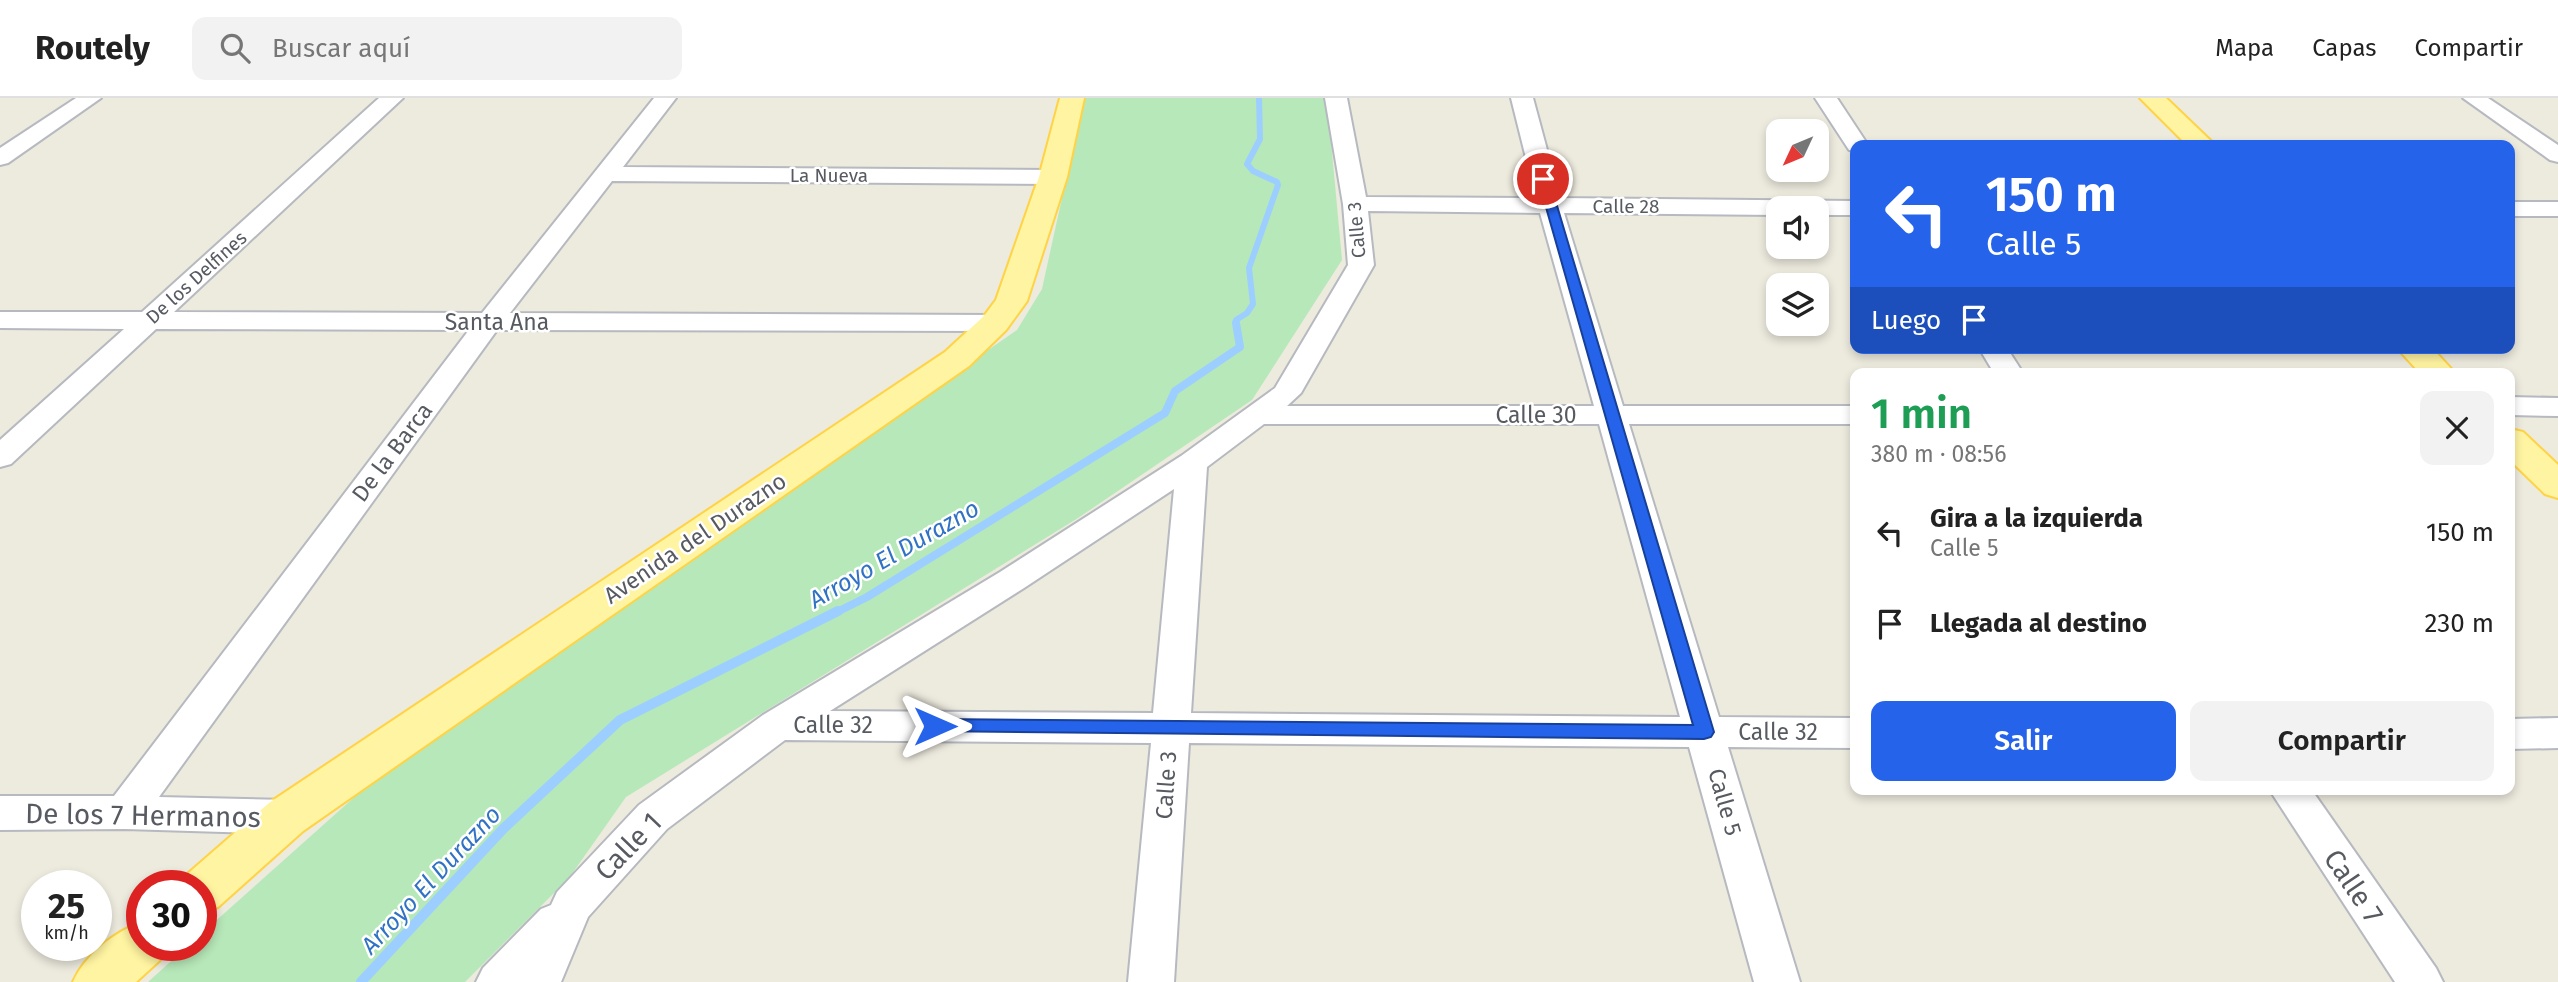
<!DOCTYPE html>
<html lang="es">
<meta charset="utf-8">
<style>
:root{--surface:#fff;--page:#f2f2f2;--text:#222;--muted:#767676;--line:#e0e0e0;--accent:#2563eb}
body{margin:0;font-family:"Fira Sans",sans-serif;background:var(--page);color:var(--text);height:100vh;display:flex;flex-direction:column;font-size:26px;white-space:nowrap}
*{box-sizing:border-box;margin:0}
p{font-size:23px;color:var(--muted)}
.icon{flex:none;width:38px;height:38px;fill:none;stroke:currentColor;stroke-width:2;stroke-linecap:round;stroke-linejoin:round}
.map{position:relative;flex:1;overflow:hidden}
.details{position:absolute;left:1850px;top:270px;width:665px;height:427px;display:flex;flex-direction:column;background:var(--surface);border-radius:14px;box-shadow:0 4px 10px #0003}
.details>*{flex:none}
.hud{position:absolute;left:1850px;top:42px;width:665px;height:214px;border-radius:14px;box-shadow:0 4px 10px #0003;background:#2563eb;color:#fff;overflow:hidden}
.needle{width:46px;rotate:226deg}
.tools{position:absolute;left:1766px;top:21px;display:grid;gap:14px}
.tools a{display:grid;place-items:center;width:63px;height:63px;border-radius:14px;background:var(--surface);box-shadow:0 4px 10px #0003;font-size:35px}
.speed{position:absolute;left:21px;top:772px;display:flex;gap:14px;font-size:35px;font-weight:700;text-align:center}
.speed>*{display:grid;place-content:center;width:91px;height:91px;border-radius:50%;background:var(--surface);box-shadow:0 4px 10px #0003;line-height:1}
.speed small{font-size:18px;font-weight:400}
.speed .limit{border:10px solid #d22;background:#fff;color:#111}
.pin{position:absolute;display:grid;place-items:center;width:60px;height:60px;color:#fff;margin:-30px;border:4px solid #fff;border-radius:50%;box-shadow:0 2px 7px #0007}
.me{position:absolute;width:77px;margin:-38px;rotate:90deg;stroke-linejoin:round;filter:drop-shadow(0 0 5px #0008)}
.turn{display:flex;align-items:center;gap:24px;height:147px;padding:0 21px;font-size:32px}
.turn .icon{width:91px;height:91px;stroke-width:2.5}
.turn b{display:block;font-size:49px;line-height:60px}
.then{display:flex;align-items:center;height:66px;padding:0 21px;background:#0003;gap:14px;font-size:26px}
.round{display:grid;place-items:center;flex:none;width:74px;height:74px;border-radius:14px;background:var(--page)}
.head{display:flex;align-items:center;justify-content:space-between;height:119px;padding:0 21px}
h1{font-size:42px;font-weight:600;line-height:52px;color:#1e9e55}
.cta{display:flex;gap:14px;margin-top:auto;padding:14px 21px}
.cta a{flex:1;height:80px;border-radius:14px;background:var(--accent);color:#fff;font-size:28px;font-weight:600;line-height:80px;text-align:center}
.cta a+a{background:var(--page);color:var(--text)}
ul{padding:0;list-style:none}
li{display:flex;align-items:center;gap:21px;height:91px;padding:0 21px}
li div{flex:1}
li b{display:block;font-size:26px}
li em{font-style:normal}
header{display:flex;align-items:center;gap:42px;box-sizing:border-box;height:98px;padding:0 35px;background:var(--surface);border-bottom:2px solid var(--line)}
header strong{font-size:33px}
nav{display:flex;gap:38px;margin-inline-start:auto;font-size:24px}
.search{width:490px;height:63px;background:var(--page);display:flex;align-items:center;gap:18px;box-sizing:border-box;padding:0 24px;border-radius:14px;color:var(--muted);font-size:26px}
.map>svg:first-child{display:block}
.green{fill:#b7e8b9}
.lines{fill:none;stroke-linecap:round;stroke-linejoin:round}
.stream-far2{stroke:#9ccfff;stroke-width:6}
.stream-far1{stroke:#9ccfff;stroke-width:8}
.stream{stroke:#9ccfff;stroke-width:10}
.minor-casing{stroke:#b6b9bf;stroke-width:4}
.major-casing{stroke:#ffd345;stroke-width:4}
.minor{fill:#fff;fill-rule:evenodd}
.major{fill:#fff4a1;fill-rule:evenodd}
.route{fill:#2563eb;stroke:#184099;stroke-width:2}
.labels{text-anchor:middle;stroke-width:5;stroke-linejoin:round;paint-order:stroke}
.far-street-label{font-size:19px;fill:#575b61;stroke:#fff}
.street-label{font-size:23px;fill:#575b61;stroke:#fff}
.water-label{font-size:24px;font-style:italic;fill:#3172c5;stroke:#fff}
.near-street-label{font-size:28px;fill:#575b61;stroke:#fff}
</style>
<header>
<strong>Routely</strong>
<div class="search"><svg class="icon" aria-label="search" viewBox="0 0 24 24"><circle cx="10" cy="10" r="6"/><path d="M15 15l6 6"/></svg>Buscar aquí</div>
<nav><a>Mapa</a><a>Capas</a><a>Compartir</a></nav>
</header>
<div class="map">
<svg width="2558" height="884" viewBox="0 0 2558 884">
<rect width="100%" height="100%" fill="#edeade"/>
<!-- green -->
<path class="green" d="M 1084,0 L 1327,0 L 1342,162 L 1252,302 L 1078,420 L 626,699 L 569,780 L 465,884 L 148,884 L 189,847 L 201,847 L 201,836 L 396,662 L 1017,232 L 1042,191 Z"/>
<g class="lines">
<!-- stream-far2 -->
<path class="stream-far2" d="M 1236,226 L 1236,222 L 1247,215 L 1253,206 L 1249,170 L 1278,87 L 1277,84 L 1253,73 L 1247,66 L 1260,41 L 1259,0"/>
<!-- stream-far1 -->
<path class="stream-far1" d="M 835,515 L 867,499 L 1165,315 L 1175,293 L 1240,249 L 1236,225"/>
<!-- stream -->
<path class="stream" d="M 361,884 L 503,731 L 620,622 L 838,513"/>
<defs>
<g id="minor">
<path d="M 76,0 L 101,0 L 8,65 L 0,67 L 0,50 Z"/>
<path d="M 379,0 L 403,0 L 174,214 L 482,215 L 654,0 L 676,0 L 623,69 L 1053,72 L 1061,74 L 1065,79 L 1061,84 L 1053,86 L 612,83 L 510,215 L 995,217 L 1005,219 L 1009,225 L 1005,231 L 995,233 L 497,232 L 159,699 L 286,702 L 300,707 L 306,719 L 300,731 L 286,736 L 125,731 L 0,732 L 0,698 L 114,698 L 469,232 L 156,231 L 11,366 L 0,369 L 0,342 L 124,231 L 0,230 L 0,214 L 142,214 Z"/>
<path d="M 1325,0 L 1347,0 L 1366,99 L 1536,100 L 1511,0 L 1533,0 L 1560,100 L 1855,103 L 1855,117 L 1816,117 L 1816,110 L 1778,110 L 1778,117 L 1564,115 L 1623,308 L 1855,308 L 1855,326 L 1629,326 L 1719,619 L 1855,620 L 1855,650 L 1728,649 L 1800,884 L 1754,884 L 1689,649 L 1189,645 L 1174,884 L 1128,884 L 1151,645 L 785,642 L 667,731 L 588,819 L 561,884 L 476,884 L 483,870 L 541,811 L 551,807 L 557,794 L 639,707 L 763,617 L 1000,474 L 1181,358 L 1275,290 L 1348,167 L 1343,106 ZM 1368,113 L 1540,115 L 1594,308 L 1287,308 L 1301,295 L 1374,167 ZM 1264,326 L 1599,326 L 1680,619 L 1191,615 L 1207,369 ZM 1174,391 L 1153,615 L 830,613 L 1024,490 Z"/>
<path d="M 1815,0 L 1837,0 L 1868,47 L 1855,47 L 1855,53 L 1849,52 Z"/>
<path d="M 2463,0 L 2488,0 L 2558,47 L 2558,64 L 2550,62 Z"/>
<rect x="2510" y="104" width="48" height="14"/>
<path d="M 1979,250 L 2007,250 L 2023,275 L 1994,275 Z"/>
<path d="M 2510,299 L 2558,300 L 2558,318 L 2510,317 Z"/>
<path d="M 2558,620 L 2558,650 L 2510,651 L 2510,621 Z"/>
<path d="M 2269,691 L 2311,691 L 2436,870 L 2443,884 L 2395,884 Z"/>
</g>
<g id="major">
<path d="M 1060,0 L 1084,0 L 1067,79 L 1027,203 L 1006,232 L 969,268 L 303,733 L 218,809 L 201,815 L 201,788 L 179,788 L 184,779 L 269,705 L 945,254 L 984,218 L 996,202 L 1039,79 Z"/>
<path d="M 2140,0 L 2166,0 L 2215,47 L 2187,47 Z"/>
<path d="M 2397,250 L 2432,250 L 2455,275 L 2420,275 Z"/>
<path d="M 2510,331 L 2523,334 L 2558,367 L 2558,400 L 2545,396 L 2510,362 Z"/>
<path d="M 142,824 L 142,847 L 167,847 L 160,862 L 136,884 L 73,884 C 85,857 114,834 142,824 Z"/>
</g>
</defs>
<!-- minor casing -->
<use href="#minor" class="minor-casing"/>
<!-- major casing -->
<use href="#major" class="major-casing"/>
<!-- minor -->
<use href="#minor" class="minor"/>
<!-- major -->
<use href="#major" class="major"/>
</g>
<!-- route -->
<path class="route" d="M 1543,77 L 1549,81 L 1714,634 L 1711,639 L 1704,641 L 928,633 L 926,628 L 928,623 L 935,621 L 1693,627 L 1538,81 Z"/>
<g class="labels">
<!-- far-street labels -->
<g class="far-street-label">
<text x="829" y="84">La Nueva</text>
<text x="1626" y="115">Calle 28</text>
<text transform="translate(1356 132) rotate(-95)" y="7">Calle 3</text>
<text transform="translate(196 179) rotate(-42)" y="7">De los Delfines</text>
</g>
<!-- street labels -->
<g class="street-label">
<text x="497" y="232">Santa Ana</text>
<text x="1536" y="325">Calle 30</text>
<text transform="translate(392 354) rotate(-53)" y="8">De la Barca</text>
<text transform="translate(695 440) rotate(-34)" y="8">Avenida del Durazno</text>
<text x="833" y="635">Calle 32</text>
<text x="1778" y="642">Calle 32</text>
<text transform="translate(1166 687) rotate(-86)" y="8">Calle 3</text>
<text transform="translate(1725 704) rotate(74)" y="8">Calle 5</text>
</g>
<!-- water labels -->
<g class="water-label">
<text transform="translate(894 456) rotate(-30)" y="8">Arroyo El Durazno</text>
<text transform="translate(431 782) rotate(-47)" y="8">Arroyo El Durazno</text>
</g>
<!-- near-street labels -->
<g class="near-street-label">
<text transform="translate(143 717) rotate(1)" y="10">De los 7 Hermanos</text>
<text transform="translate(628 748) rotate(-46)" y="10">Calle 1</text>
<text transform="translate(2354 788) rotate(56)" y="10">Calle 7</text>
</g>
</g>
</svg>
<div class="tools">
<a><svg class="needle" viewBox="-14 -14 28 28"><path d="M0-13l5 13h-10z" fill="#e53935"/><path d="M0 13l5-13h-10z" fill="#767676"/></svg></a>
<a><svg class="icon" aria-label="sound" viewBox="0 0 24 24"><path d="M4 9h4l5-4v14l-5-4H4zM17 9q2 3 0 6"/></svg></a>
<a><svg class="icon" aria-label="layers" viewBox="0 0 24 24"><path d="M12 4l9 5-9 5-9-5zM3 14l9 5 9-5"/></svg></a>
</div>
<div class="speed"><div>25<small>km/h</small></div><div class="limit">30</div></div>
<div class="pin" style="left:1543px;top:81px;background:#d93025"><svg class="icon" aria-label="arrive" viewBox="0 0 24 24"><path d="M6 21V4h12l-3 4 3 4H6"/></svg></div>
<svg class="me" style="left:935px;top:628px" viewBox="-20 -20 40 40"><path d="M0-17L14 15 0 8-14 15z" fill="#2563eb" stroke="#fff" stroke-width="4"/></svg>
<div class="hud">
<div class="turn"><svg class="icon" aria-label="left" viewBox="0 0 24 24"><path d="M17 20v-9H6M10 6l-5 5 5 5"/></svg><div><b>150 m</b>Calle 5</div></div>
<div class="then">Luego<svg class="icon" aria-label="arrive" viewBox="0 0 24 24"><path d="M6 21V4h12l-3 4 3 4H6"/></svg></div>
</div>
<section class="details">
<div class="head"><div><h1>1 min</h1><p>380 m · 08:56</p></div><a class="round"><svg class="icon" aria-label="close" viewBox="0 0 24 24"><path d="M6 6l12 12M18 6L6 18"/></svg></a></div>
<ul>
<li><svg class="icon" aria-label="left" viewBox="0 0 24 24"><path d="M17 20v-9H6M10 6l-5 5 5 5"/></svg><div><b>Gira a la izquierda</b><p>Calle 5</p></div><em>150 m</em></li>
<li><svg class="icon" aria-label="arrive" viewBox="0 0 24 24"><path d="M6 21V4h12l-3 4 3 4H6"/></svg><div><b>Llegada al destino</b></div><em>230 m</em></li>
</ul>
<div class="cta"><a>Salir</a><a>Compartir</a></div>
</section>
</div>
